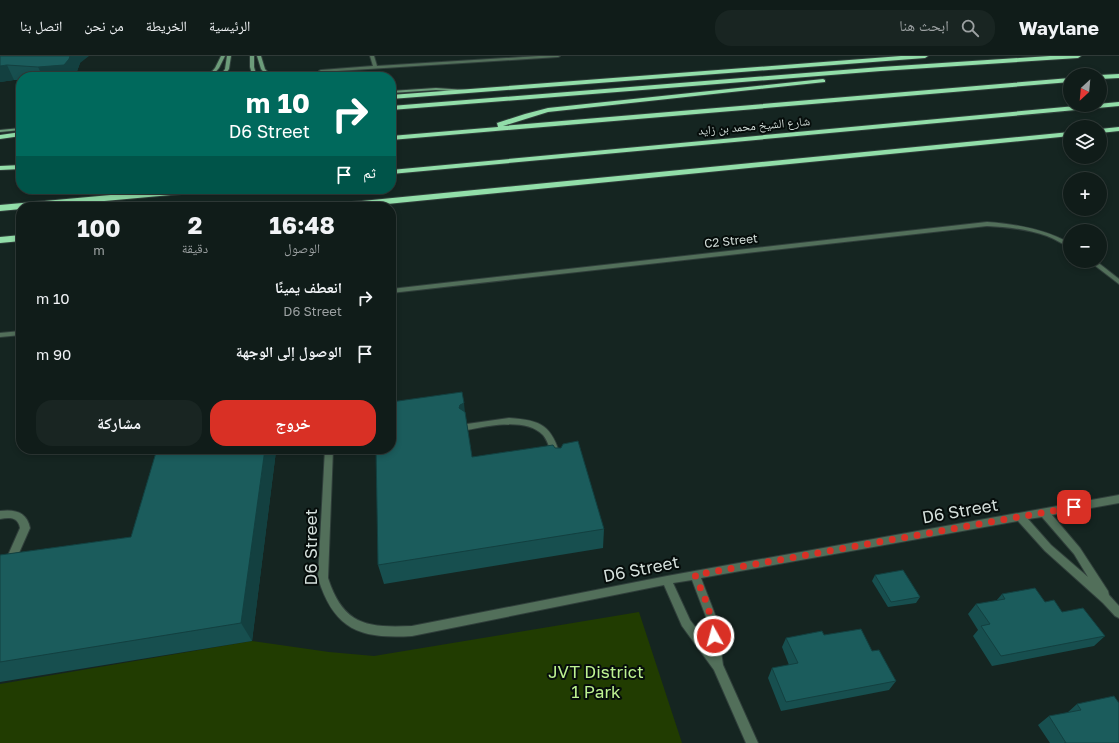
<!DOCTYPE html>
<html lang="ar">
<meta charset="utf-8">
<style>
:root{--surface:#101c19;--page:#192522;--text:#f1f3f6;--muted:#9ca1a2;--line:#303a38;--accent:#d93025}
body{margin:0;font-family:"Golos Text","Noto Naskh Arabic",sans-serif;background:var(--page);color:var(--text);direction:rtl;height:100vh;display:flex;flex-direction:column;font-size:15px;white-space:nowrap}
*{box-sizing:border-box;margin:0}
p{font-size:13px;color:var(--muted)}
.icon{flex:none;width:22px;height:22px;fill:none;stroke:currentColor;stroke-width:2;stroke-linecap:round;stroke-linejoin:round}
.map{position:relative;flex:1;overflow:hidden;direction:ltr}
.details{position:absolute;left:16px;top:146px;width:380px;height:252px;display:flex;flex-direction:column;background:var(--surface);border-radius:16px;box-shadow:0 2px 6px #0003,0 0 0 1px var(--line);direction:rtl}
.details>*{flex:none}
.guide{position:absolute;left:16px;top:16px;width:380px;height:122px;border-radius:16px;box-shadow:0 2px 6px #0003,0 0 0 1px var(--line);direction:rtl;background:#00695c;color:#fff;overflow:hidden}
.needle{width:26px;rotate:206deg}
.buttons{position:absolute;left:1063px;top:12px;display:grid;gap:8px}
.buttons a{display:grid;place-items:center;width:44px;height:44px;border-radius:50%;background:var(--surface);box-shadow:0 2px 6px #0003,0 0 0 1px var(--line);font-size:20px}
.pin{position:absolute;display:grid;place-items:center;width:34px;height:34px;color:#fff;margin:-17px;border-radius:8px;box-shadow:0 2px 6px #0006}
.me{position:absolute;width:44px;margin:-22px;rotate:353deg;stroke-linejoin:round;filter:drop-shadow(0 0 3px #0008)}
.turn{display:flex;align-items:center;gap:14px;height:84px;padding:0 20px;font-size:18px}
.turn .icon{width:52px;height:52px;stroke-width:2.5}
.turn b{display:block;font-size:28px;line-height:34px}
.then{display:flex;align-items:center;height:38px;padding:0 20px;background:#0003;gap:8px;font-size:15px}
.eta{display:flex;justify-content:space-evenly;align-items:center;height:68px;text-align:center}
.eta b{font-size:24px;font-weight:700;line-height:28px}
.action{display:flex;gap:8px;margin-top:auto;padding:8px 20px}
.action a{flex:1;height:46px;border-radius:16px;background:var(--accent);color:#fff;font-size:16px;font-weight:700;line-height:46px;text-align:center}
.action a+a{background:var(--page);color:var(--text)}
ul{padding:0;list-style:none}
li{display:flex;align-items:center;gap:12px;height:56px;padding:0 20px}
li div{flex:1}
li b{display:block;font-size:15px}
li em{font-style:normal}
header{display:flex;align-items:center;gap:24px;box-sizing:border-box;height:56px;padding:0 20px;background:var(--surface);border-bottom:1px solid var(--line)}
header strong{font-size:19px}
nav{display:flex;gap:22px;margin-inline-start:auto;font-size:14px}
.search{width:280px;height:36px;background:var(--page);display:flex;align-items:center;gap:10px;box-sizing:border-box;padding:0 14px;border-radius:16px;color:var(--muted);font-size:15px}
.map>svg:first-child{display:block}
.green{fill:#213c01}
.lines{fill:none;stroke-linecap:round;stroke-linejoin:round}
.lane-casing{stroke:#303f3b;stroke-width:2}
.street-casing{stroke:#303f3b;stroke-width:2}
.secondary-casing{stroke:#303f3b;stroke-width:2}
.highway-casing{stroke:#303f3b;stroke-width:2}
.lane{fill:#526f5a;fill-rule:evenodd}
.street{fill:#526f5a;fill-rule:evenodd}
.secondary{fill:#6c9c7a;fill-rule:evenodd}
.highway{fill:#92dea9;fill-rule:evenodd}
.wall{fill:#174f4f}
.shaded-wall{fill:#134040}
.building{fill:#1b5c5c;stroke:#134040}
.route{stroke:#d93025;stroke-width:7;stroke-dasharray:0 12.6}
.labels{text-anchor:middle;stroke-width:4;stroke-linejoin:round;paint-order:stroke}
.far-street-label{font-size:12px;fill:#d4dfdb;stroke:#060d0b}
.near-street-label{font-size:17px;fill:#d4dfdb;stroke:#060d0b}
.near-park-label{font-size:17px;fill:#bdf191;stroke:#060d0b}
</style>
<header>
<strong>Waylane</strong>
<div class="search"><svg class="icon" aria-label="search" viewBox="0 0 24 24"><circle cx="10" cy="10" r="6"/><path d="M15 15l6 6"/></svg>ابحث هنا</div>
<nav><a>الرئيسية</a><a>الخريطة</a><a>من نحن</a><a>اتصل بنا</a></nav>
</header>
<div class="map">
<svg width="1119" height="687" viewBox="0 0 1119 687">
<rect width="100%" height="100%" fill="#152521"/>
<!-- green -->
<path class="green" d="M 639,556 L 682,687 L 0,687 L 0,628 L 252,585 L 329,596 L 374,600 Z"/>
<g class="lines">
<defs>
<g id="lane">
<path d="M 370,0 L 374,0 L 377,10 L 539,0 L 560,0 L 558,1 L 321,16 L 319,15 L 321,14 L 373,10 Z"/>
<path d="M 509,362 C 542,364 552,370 561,402 L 560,404 L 554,404 C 550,396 549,386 543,379 C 526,361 488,370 467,374 L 464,373 L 463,371 L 464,369 L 467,368 Z"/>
<path d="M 326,393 L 343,393 L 342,395 L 329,398 L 326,397 L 325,395 Z"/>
<path d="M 0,455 C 15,453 27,456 30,472 L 15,506 L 13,509 L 10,510 L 7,509 L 5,506 L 20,472 C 18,461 10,461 0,463 Z"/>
</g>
<g id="street">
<path d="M 987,166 C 1016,168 1044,173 1070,187 L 1070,191 C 1062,188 1055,183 1047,180 C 1027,173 1007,171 987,170 L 391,237 L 391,233 Z"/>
<path d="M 1089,205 L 1096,205 L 1119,223 L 1119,228 Z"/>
<path d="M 21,275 L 21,279 L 0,281 L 0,277 Z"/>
<path d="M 325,393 L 333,393 L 328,522 C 343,569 367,572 412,570 L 667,520 L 1119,439 L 1119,447 L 1052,459 L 1080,492 L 1108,535 L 1109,539 L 1119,550 L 1119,562 L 1115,560 L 1103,547 L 1045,495 L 1018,465 L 701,522 L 716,561 L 723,609 L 758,687 L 746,687 L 714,614 L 682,570 L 664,529 L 412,580 C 360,583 334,574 318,522 ZM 1042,461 L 1074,498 L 1088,521 L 1051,489 L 1028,463 ZM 692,524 L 706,561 L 710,590 L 690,564 L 673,527 Z"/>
</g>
<g id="secondary">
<path d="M 221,0 L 225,0 L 219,12 L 211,21 L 207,21 L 215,12 Z"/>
<path d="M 227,0 L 231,0 L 229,13 L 223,21 L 219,21 L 225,13 Z"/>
<path d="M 250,0 L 254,0 L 254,11 L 257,21 L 253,21 L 250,11 Z"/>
<path d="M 257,0 L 261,0 L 265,13 L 272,21 L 268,21 L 261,13 Z"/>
<path d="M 436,32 L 467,34 L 469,35 L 467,36 L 436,34 L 391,37 L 391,35 Z"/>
<path d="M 21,72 L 21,74 L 0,76 L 0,74 Z"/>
</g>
<g id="highway">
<path d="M 901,0 L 928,0 L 925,2 L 391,43 L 391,39 Z"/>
<path d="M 1050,0 L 1081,0 L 1078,2 L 881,15 L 391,54 L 391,50 L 881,11 Z"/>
<path d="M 1119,18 L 1119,22 L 1100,23 L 1100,19 Z"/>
<path d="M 1070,22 L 1070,26 L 391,84 L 391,80 L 498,71 L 497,67 L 525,58 L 548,52 L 823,23 L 825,24 L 825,26 L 548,56 L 503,70 Z"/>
<path d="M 1119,46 L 1119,50 L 391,118 L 391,114 Z"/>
<path d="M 1119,71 L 1119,75 L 1100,77 L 1100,73 Z"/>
<path d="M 21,76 L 21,80 L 0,83 L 0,79 Z"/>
<path d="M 1070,76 L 1070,80 L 357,151 L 327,151 L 331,148 Z"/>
<path d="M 21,109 L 21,113 L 0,114 L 0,110 Z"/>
<path d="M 177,133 L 208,133 L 204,136 L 38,151 L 21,151 L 21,153 L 0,155 L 0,149 Z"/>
<path d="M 21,179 L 21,185 L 0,187 L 0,181 Z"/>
</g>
</defs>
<!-- lane casing -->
<use href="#lane" class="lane-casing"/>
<!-- street casing -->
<use href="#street" class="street-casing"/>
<!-- secondary casing -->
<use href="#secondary" class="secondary-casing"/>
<!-- highway casing -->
<use href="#highway" class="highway-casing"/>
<!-- lane -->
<use href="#lane" class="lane"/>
<!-- street -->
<use href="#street" class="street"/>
<!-- secondary -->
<use href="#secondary" class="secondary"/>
<!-- highway -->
<use href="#highway" class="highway"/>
</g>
<!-- wall -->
<g class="wall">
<path d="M 0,0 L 80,7 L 76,18 L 73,21 L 21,21 L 21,24 L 14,24 L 0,26 Z"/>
<path d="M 465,356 L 472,401 L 604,473 L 603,492 L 384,528 L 378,509 Z"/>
<path d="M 157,393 L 275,393 L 276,395 L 252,585 L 0,626 L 0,499 L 131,481 Z"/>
<path d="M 875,519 L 920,541 L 916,547 L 888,551 L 872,525 Z"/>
<path d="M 1002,538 L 1045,546 L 1062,556 L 1105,580 L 1094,590 L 992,610 L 973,580 L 978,574 L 968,558 L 976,548 L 996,545 Z"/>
<path d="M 824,579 L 872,595 L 896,625 L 889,634 L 781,655 L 768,622 L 772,612 L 789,609 L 782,591 L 786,582 Z"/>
<path d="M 1077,648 L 1119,687 L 1050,687 L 1038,669 L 1049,660 L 1067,657 Z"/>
</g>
<!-- shaded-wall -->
<g class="shaded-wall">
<path d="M 70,0 L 89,0 L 80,7 L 76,18 L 73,21 L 43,21 L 38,11 Z"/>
<path d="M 7,9 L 14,24 L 0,26 L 0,10 Z"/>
<path d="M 464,347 L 466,367 L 459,352 L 460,349 Z"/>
<path d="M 265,393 L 275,393 L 276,395 L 252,585 L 241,567 Z"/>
</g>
<!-- building -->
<g class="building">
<path d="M 0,0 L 70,0 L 69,3 L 64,9 L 38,11 L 7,9 L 0,10 Z"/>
<path d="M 462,336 L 464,347 L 460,349 L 459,352 L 465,356 L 472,401 L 553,389 L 555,392 L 561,392 L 563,388 L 578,385 L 604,473 L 378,509 L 376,393 L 391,393 L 391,346 Z"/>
<path d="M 157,393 L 265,393 L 241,567 L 0,606 L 0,499 L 131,481 Z"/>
<path d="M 903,514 L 920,541 L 891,546 L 875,519 Z"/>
<path d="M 1035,532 L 1045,546 L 1054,544 L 1062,556 L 1083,552 L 1105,580 L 1001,600 L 981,570 L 990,568 L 976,548 L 1005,543 L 1002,538 Z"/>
<path d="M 861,573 L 872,595 L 879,594 L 896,625 L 786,646 L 772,612 L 798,607 L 786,582 L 822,575 L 824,579 Z"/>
<path d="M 1114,640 L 1119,647 L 1119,687 L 1064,687 L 1066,687 L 1049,660 L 1081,654 L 1077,648 Z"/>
</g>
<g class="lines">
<!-- route -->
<path class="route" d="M 714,580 L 708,550 L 695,519 L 1074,451"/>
</g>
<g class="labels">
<!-- far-street labels -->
<g class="far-street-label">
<text transform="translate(754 70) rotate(-5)" y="4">شارع الشيخ محمد بن زايد</text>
<text transform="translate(731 185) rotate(-6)" y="4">C2 Street</text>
</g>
<!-- near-street labels -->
<g class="near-street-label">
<text transform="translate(960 455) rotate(-10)" y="6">D6 Street</text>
<text transform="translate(311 491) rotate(-90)" y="6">D6 Street</text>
<text transform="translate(641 513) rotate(-11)" y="6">D6 Street</text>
</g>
<!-- near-park labels -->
<g class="near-park-label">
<text x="596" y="622">JVT District<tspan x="596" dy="20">1 Park</tspan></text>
</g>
</g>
</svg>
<div class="buttons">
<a><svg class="needle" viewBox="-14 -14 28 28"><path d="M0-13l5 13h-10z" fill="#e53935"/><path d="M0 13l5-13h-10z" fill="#9ca1a2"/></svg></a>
<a><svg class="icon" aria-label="layers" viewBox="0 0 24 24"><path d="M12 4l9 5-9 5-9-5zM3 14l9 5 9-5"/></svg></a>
<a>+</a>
<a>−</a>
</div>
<div class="pin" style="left:1074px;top:451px;background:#d93025"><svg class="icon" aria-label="arrive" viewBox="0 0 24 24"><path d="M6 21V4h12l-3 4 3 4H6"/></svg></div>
<svg class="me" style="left:714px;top:580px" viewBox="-20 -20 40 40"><circle r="17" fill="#d93025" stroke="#fff" stroke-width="3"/><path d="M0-11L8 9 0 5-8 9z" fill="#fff"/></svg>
<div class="guide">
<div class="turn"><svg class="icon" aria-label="right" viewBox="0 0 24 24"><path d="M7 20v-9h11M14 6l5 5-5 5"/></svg><div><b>10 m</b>D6 Street</div></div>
<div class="then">ثم<svg class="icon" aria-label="arrive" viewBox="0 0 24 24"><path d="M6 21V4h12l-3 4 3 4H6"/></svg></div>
</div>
<section class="details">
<div class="eta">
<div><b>16:48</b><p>الوصول</p></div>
<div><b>2</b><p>دقيقة</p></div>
<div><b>100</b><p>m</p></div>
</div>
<ul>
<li><svg class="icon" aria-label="right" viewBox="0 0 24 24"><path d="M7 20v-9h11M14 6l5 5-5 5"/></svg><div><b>انعطف يمينًا</b><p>D6 Street</p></div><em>10 m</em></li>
<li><svg class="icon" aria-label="arrive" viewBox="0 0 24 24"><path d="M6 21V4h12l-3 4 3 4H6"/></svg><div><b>الوصول إلى الوجهة</b></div><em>90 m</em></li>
</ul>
<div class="action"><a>خروج</a><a>مشاركة</a></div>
</section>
</div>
